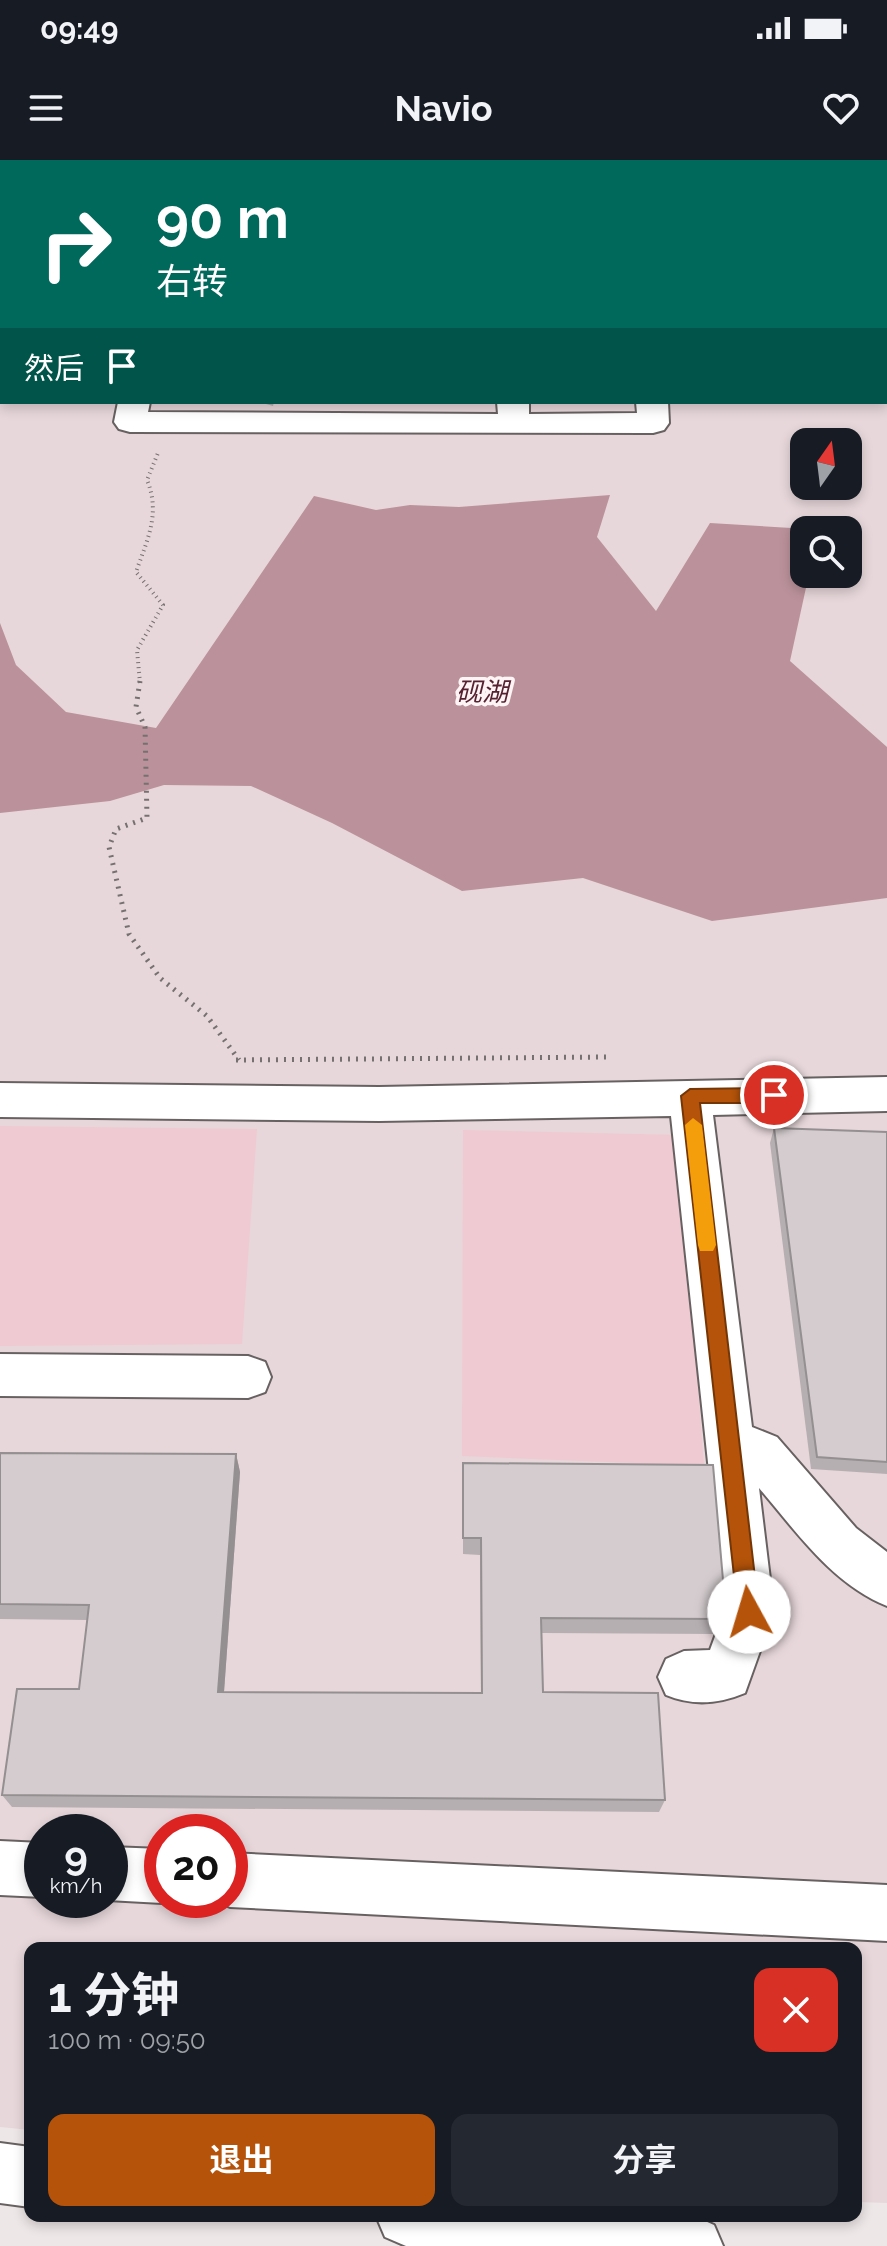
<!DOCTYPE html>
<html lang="zh">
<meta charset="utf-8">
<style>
:root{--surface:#171b24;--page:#242831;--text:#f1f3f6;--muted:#9ea1a6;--accent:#b45309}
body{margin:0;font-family:Raleway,"Noto Sans SC",sans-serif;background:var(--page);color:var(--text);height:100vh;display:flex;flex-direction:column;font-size:30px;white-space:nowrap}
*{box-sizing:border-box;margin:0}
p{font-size:26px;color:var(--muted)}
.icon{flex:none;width:44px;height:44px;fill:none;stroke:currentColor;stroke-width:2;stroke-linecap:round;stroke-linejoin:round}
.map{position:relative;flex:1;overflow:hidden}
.drawer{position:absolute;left:24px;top:1782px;width:838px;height:280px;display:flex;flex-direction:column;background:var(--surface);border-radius:16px;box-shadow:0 4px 12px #0003}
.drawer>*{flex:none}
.top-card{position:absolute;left:0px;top:0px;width:888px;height:244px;box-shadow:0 4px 12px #0003;background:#00695c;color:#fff;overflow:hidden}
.needle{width:52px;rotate:14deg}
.tools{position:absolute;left:790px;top:268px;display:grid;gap:16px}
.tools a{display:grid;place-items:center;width:72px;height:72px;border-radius:16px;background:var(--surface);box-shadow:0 4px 12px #0003;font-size:40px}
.speed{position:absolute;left:24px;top:1654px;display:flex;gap:16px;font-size:40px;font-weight:700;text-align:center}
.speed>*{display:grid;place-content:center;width:104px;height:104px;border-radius:50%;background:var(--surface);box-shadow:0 4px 12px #0003;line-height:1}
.speed small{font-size:20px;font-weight:400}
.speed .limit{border:12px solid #d22;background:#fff;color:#111}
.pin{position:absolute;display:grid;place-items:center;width:68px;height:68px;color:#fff;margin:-34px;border:4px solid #fff;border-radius:50%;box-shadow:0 2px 8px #0007}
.me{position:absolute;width:88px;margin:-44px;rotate:354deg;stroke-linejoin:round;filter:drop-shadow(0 0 6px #0008)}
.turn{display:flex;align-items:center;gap:28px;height:168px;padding:0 24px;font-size:36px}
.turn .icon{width:104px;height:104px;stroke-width:2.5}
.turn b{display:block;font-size:56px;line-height:68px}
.then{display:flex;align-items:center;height:76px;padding:0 24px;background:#0003;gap:16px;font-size:30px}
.round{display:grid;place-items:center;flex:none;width:84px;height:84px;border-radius:16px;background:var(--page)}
.summary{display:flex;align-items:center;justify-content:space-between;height:136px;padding:0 24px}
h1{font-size:48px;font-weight:700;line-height:60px}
.cta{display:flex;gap:16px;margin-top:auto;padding:16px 24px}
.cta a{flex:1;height:92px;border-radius:16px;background:var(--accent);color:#fff;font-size:32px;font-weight:700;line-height:92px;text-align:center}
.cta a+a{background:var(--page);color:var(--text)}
.status{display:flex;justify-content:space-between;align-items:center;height:56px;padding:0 40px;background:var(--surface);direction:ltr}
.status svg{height:22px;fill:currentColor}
header{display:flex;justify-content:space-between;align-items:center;height:104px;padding:0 24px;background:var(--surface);font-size:36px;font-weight:700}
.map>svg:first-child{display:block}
.built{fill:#e7d7da;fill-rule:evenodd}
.green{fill:#efcad2}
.water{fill:#bb929b}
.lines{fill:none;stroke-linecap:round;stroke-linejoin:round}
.minor-casing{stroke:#686162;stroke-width:4}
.path-far1{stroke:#757171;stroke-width:4;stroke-dasharray:1 4;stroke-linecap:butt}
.path{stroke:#757171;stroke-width:5;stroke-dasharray:2 6;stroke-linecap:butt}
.minor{fill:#fff;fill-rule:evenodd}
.wall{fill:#b6afb1}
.shaded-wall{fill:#948f90}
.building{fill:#d4ccce;stroke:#948f90;stroke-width:2}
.route{fill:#b45309;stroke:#753606;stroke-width:2}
.slow{fill:#f59e0b}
.labels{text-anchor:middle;stroke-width:7;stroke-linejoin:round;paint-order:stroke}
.water-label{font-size:26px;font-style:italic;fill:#562130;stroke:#fcf4f5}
</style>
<div class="status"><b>09:49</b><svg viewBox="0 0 49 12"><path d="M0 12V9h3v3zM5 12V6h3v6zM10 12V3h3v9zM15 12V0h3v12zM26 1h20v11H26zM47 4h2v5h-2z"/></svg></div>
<header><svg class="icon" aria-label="menu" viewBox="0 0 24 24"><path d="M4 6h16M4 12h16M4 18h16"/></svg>Navio<svg class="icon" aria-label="heart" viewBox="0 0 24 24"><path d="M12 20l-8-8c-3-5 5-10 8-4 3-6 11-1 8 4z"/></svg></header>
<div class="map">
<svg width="887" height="2086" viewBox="0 0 887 2086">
<rect width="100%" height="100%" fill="#eee7e8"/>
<!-- built -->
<path class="built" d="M 0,0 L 887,0 L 887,2043 L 856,2042 L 856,1788 L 30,1788 L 30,1970 L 0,1967 ZM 2,2 L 886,2 L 886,242 L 2,242 ZM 804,282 L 848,282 L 848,326 L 804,326 ZM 804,370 L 848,370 L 848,414 L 804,414 ZM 42,1672 L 110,1672 L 110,1740 L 42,1740 ZM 162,1672 L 230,1672 L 230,1740 L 162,1740 Z"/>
<!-- green -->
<g class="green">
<path d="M 0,966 L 257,969 L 242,1184 L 0,1186 Z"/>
<path d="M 463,970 L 679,975 L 704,1306 L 462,1296 Z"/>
</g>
<!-- water -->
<path class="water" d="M 610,335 L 597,377 L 656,451 L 710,363 L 825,370 L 804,370 L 804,414 L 809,414 L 790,501 L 887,587 L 887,738 L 712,761 L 583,718 L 462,731 L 332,663 L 251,626 L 164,625 L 110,641 L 0,653 L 0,463 L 16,505 L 66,552 L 156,568 L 314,336 L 376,350 L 410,345 L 459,347 Z"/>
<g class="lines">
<defs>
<g id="minor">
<path d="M 163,0 L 191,0 L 162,2 Z"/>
<rect x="586" y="0" width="28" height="2"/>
<rect x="886" y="193" width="1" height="18"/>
<path d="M 118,242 L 150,242 L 148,252 L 498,254 L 497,242 L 529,242 L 529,254 L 637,253 L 636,242 L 668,242 L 669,263 L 664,270 L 653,273 L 130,272 L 119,269 L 114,262 Z"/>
<path d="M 887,917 L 887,951 L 713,955 L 752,1267 L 777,1277 L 856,1368 L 887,1392 L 887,1446 C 832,1424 796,1371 759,1328 L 774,1452 L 745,1533 C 719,1544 692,1546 666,1535 L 658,1517 L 666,1499 L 684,1491 L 710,1490 L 724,1452 L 671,956 L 379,961 L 0,957 L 0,923 L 379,927 Z"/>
<path d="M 0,1194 L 248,1196 L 265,1202 L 271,1217 L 265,1232 L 248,1238 L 0,1236 Z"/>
<path d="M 0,1681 L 42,1683 L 42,1737 L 0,1735 Z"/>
<path d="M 110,1687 L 162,1689 L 162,1740 L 170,1740 L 162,1743 L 107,1740 L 110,1740 Z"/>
<path d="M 230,1693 L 887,1725 L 887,1781 L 230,1747 L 212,1740 L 230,1740 Z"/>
<path d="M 0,1983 L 30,1987 L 30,2047 L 0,2043 Z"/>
<path d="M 376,2056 L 694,2056 L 714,2065 L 723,2086 L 406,2086 L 385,2077 Z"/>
</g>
</defs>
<!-- minor casing -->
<use href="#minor" class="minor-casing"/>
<!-- path-far1 -->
<path class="path-far1" d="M 140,523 L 137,490 L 163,445 L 136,412 C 147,380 161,354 147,320 L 158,293"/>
<!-- path -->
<g class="path">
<path d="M 140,521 L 136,547 L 145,567 L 147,658 L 116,669 L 109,687 L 129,774 L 160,818 L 207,856 L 239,900"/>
<path d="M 236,900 L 606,897"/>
</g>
<!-- minor -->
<use href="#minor" class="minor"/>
</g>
<!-- wall -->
<g class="wall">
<path d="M 635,0 L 867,0 L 866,2 L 636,2 Z"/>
<rect x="0" y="42" width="2" height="125"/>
<path d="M 886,78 L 887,80 L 887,132 L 886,132 Z"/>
<path d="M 259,242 L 274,242 L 273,246 Z"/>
<path d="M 774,968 L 887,972 L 887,1314 L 811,1309 L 770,983 Z"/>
<path d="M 0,1293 L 236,1294 L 240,1312 L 224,1532 L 481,1533 L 480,1395 L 463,1394 L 463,1303 L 725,1443 L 713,1474 L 542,1473 L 543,1532 L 665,1640 L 659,1652 L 12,1647 L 2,1635 L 79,1529 L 87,1460 L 0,1459 Z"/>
</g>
<!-- shaded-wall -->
<g class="shaded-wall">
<path d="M 847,0 L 867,0 L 866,2 L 844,2 Z"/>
<path d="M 236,1294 L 240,1312 L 223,1545 L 218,1532 Z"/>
</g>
<!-- building -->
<g class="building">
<path d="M 667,0 L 847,0 L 844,2 L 669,2 Z"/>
<rect x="0" y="42" width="2" height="99"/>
<path d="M 886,78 L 887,80 L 887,103 L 886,103 Z"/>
<path d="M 774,968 L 887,972 L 887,1302 L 817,1297 Z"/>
<path d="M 0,1293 L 236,1294 L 218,1532 L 482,1533 L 481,1378 L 463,1378 L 463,1303 L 713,1305 L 725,1443 L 719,1459 L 541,1458 L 543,1532 L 658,1533 L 665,1640 L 2,1635 L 17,1529 L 79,1529 L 89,1445 L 0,1444 Z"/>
</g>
<!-- route -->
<path class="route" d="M 774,928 L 783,935 L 774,943 L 700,943 L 759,1452 L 756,1459 L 749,1462 L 741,1459 L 738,1452 L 681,936 L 690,929 Z"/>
<!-- slow -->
<path class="slow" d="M 693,958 L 702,965 L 716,1085 L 713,1091 L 700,1091 L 698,1085 L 685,965 Z"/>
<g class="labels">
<!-- water labels -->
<g class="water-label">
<text x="482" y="541">砚湖</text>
</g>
</g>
</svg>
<div class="tools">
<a><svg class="needle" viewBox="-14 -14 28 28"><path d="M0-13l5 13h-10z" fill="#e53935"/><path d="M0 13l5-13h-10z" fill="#9ea1a6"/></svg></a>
<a><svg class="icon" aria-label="search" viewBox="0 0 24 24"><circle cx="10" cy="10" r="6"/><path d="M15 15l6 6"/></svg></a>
</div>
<div class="speed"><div>9<small>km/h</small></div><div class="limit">20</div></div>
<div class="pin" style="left:774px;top:935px;background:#d93025"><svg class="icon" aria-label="arrive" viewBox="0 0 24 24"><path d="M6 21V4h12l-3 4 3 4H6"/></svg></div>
<svg class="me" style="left:749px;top:1452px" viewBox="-20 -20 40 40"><circle r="19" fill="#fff"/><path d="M0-13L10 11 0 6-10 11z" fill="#b45309"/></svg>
<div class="top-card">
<div class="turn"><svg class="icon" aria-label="right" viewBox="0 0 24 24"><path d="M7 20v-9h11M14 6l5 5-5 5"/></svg><div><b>90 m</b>右转</div></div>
<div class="then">然后<svg class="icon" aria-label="arrive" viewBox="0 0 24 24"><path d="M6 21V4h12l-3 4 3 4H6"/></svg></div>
</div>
<section class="drawer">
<div class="summary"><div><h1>1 分钟</h1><p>100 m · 09:50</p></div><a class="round" style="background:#d93025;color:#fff"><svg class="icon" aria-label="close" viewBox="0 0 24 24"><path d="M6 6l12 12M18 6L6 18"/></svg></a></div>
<div class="cta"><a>退出</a><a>分享</a></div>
</section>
</div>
